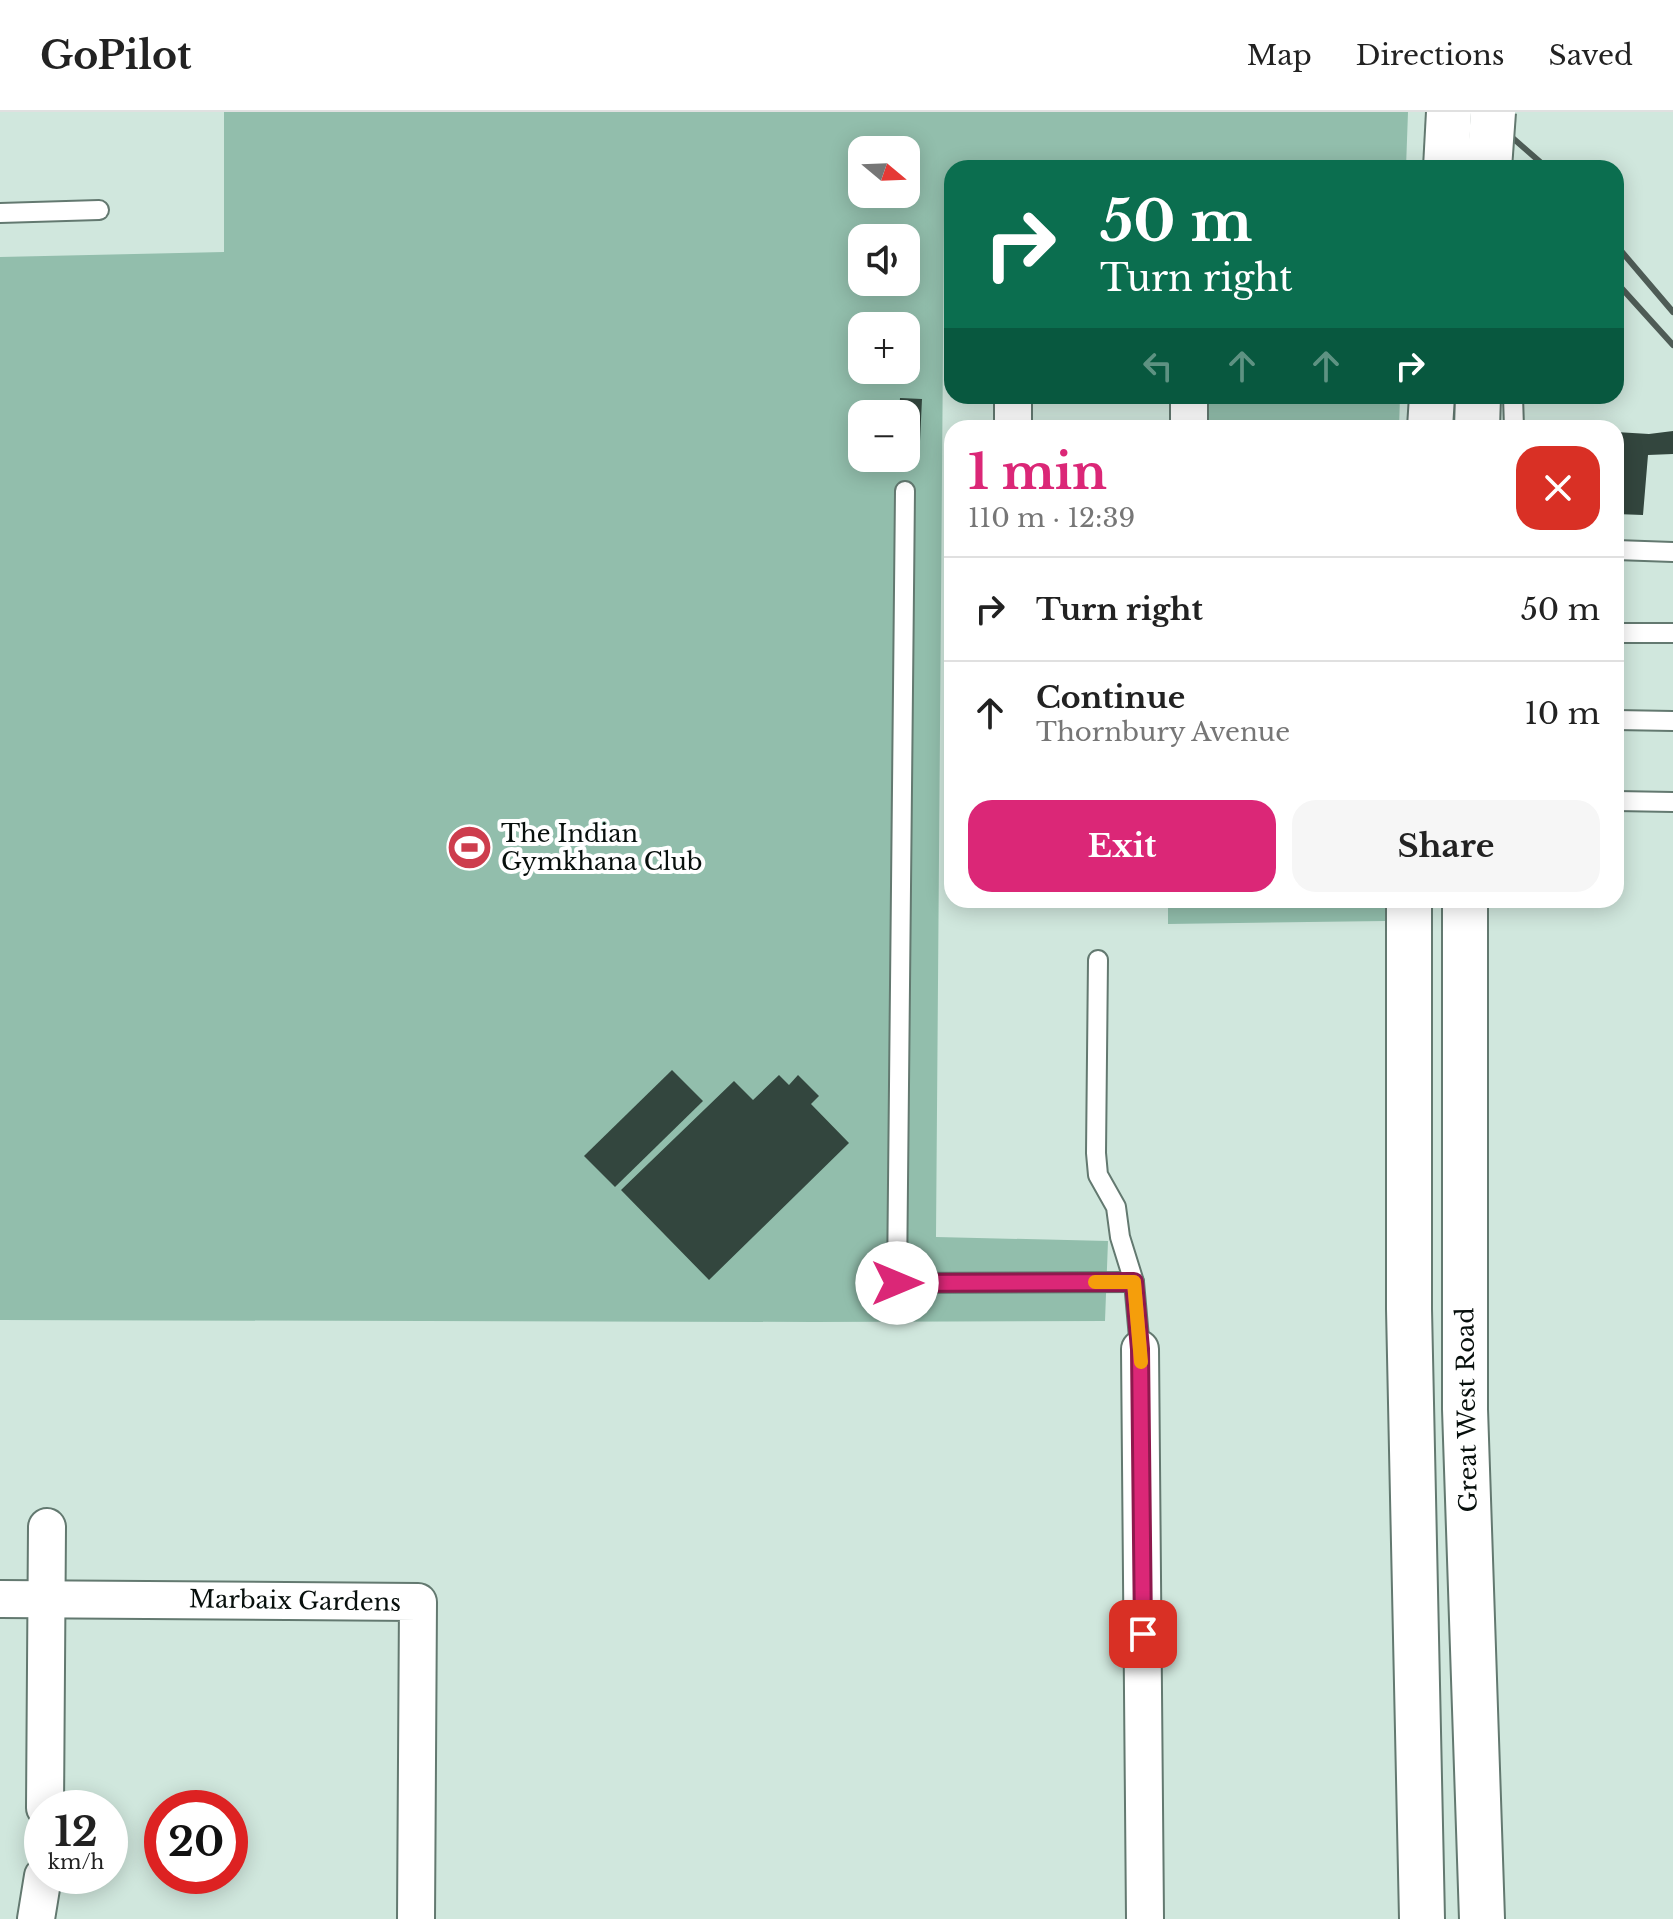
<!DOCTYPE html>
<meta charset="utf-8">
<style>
:root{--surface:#fff;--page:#f6f6f6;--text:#222;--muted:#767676;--line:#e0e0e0;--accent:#db2777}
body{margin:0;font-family:"Libre Baskerville",serif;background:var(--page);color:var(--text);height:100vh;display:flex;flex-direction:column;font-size:30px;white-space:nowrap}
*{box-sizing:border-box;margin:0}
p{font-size:26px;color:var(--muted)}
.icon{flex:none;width:44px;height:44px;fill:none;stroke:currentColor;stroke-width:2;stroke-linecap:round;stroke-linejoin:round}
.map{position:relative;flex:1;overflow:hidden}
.sheet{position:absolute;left:944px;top:308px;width:680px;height:488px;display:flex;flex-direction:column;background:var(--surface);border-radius:24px;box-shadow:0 4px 20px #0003}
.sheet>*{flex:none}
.hud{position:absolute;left:944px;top:48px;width:680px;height:244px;border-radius:24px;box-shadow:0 4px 20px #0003;background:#0b6e4f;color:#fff;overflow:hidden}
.needle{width:52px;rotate:109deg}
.tools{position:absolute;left:848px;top:24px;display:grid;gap:16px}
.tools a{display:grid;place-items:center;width:72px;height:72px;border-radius:16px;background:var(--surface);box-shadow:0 4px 20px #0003;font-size:40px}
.speed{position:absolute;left:24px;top:1678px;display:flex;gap:16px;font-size:40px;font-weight:700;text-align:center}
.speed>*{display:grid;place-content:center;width:104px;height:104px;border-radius:50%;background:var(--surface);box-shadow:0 4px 20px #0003;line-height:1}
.speed small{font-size:20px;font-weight:400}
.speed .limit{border:12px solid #d22;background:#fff;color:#111}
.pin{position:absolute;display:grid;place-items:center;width:68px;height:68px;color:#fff;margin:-34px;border-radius:16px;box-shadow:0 4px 12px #0006}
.me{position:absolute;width:88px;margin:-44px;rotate:90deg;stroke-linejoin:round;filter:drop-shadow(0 0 6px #0008)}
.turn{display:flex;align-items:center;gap:28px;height:168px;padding:0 24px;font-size:36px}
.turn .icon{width:104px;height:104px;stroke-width:2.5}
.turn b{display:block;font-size:56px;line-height:68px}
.lanes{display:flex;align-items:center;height:76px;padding:0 24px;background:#0003;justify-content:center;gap:40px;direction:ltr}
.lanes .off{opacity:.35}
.round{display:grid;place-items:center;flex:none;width:84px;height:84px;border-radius:24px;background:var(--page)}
.head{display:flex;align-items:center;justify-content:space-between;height:136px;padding:0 24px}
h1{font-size:48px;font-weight:700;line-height:60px;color:var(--accent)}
.action{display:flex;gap:16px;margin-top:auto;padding:16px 24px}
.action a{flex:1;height:92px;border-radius:24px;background:var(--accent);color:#fff;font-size:32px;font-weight:700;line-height:92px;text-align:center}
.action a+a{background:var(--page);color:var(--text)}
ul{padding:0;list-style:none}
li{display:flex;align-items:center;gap:24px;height:104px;padding:0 24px;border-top:2px solid var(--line)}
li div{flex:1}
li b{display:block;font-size:30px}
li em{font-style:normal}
header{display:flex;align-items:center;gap:48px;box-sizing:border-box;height:112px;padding:0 40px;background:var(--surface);border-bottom:2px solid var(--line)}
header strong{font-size:38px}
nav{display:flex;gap:44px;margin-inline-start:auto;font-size:28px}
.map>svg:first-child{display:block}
.green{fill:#92beac;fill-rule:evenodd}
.building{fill:#33463e}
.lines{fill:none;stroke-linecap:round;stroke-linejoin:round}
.service-casing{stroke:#637970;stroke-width:22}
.minor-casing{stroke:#637970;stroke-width:40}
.trunk-casing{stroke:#637970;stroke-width:48}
.service{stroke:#fff;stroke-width:18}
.minor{stroke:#fff;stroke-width:36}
.trunk{stroke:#fff;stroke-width:44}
.rail{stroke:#4e5c56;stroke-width:6}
.trunk-bridge-casing{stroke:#637970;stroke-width:48;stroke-linecap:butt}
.trunk-bridge{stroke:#fff;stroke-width:44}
.route-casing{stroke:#8e194d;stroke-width:20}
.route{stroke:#db2777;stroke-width:14}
.slow{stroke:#f59e0b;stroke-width:14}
.labels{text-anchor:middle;stroke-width:8;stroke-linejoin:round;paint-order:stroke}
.poi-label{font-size:24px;fill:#070f0c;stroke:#fff;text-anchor:start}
.street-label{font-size:24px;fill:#070f0c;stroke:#fff}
</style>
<header>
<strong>GoPilot</strong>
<nav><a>Map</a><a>Directions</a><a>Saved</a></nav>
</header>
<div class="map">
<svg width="1673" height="1807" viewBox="0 0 1673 1807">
<rect width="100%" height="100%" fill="#d0e7dd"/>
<!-- green -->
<g class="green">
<path d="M 224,0 L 1408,0 L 1406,56 L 952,56 L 952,108 L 944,108 L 936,1125 L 1108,1129 L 1105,1209 L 813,1210 L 0,1208 L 0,145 L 224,140 ZM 862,38 L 906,38 L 906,82 L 862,82 ZM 862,126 L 906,126 L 906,170 L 862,170 ZM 862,214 L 906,214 L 906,258 L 862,258 ZM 862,302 L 906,302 L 906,346 L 862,346 Z"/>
<path d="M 1170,284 L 1400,284 L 1399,316 L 1170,316 Z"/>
<path d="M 1168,788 L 1386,788 L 1385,809 L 1168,812 Z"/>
</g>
<!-- building -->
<g class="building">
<path d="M 900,286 L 922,287 L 920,329 L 906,328 L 906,302 L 899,302 Z"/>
<path d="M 1673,319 L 1673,342 L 1648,343 L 1643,403 L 1616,402 L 1616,320 L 1649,322 Z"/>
<path d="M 672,958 L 703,989 L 615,1075 L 584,1044 Z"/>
<path d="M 779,963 L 789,973 L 798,963 L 819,984 L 811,992 L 849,1031 L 709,1168 L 621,1078 L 734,969 L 753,988 Z"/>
</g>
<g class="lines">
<defs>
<g id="service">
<path d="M 0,101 L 99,98"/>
<path d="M 1513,284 L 1514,316"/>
<path d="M 905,379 L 897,1171 L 1134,1170"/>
<path d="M 1616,438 L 1673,440"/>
<path d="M 1616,521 L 1673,521"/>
<path d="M 1616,608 L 1673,609"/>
<path d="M 1616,689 L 1673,690"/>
<path d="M 1098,848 L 1096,1041 L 1098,1063 L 1116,1095 L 1120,1125 L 1134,1170 L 1140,1237"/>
</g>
<g id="minor">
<path d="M 1013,316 L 1013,284"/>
<path d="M 1189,316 L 1189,284"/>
<path d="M 1140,1237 L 1145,1807"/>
<path d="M 0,1487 L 418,1490 L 416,1807"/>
<path d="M 45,1696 L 47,1415"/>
<path d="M 36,1807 L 43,1764"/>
</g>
<g id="trunk">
<path d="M 1430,316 L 1432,284"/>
<path d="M 1477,316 L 1478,284"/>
<path d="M 1409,788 L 1409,1197 L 1422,1807"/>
<path d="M 1465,788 L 1465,1297 L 1482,1807"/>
</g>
</defs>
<!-- service casing -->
<use href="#service" class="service-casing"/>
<!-- minor casing -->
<use href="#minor" class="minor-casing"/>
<!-- trunk casing -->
<use href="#trunk" class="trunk-casing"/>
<!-- service -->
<use href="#service" class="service"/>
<!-- minor -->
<use href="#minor" class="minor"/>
<!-- trunk -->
<use href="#trunk" class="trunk"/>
<!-- rail -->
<g class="rail">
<path d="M 1447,0 L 1507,56"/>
<path d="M 1483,0 L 1547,56"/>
<path d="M 1616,133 L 1673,200"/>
<path d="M 1616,170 L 1673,233"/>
</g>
<defs>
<g id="trunk-bridge">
<path d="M 1446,56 L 1449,0"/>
<path d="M 1489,56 L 1493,0"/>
</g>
</defs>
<!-- trunk-bridge casing -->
<use href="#trunk-bridge" class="trunk-bridge-casing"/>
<!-- trunk-bridge -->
<use href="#trunk-bridge" class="trunk-bridge"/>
</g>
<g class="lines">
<defs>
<path id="route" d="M 897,1171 L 1134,1170 L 1140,1237 L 1143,1522"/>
</defs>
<!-- route casing -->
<use href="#route" class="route-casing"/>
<!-- route -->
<use href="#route" class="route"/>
<!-- slow -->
<path class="slow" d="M 1095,1170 L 1134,1170 L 1141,1250"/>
</g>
<!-- icons -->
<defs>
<symbol id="stadium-disc" viewBox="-11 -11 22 22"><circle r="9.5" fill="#cd3d4d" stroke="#fff"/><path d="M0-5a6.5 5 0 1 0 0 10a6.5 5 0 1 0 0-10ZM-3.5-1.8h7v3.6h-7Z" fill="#fff"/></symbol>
</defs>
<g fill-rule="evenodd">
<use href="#stadium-disc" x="444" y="710" width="51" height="51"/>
</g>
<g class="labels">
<!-- poi labels -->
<g class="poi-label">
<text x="501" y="730">The Indian<tspan x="501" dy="28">Gymkhana Club</tspan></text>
</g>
<!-- street labels -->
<g class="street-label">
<text transform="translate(1467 1298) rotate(-91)" y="8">Great West Road</text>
<text transform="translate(295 1489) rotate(1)" y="8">Marbaix Gardens</text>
</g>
</g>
</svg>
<div class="tools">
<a><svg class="needle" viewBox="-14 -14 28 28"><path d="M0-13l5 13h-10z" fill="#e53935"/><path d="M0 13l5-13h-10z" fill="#767676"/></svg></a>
<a><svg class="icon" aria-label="sound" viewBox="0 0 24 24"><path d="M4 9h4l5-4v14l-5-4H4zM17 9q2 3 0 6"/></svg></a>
<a>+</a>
<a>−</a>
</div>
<div class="speed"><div>12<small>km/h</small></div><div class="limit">20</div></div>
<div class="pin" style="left:1143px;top:1522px;background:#d93025"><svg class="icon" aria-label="arrive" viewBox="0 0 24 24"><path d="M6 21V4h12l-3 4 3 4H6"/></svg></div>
<svg class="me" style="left:897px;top:1171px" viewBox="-20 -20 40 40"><circle r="19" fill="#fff"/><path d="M0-13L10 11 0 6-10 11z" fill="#db2777"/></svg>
<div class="hud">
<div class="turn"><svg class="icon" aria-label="right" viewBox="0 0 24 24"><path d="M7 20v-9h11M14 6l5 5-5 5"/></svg><div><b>50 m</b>Turn right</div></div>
<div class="lanes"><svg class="icon off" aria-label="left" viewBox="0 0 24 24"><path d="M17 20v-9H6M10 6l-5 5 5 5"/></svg><svg class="icon off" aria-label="ahead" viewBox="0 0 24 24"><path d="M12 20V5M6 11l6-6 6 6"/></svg><svg class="icon off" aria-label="ahead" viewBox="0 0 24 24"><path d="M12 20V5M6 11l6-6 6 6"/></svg><svg class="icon" aria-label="right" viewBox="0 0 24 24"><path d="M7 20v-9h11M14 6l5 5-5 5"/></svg></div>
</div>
<section class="sheet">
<div class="head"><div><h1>1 min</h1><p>110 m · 12:39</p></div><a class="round" style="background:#d93025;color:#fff"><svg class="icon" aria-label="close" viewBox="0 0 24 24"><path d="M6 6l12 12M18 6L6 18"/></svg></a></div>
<ul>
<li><svg class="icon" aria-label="right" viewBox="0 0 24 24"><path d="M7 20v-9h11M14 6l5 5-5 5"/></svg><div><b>Turn right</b></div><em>50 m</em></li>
<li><svg class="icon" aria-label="ahead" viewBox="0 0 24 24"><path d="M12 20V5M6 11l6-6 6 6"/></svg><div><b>Continue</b><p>Thornbury Avenue</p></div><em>10 m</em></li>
</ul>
<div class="action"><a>Exit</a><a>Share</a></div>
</section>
</div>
